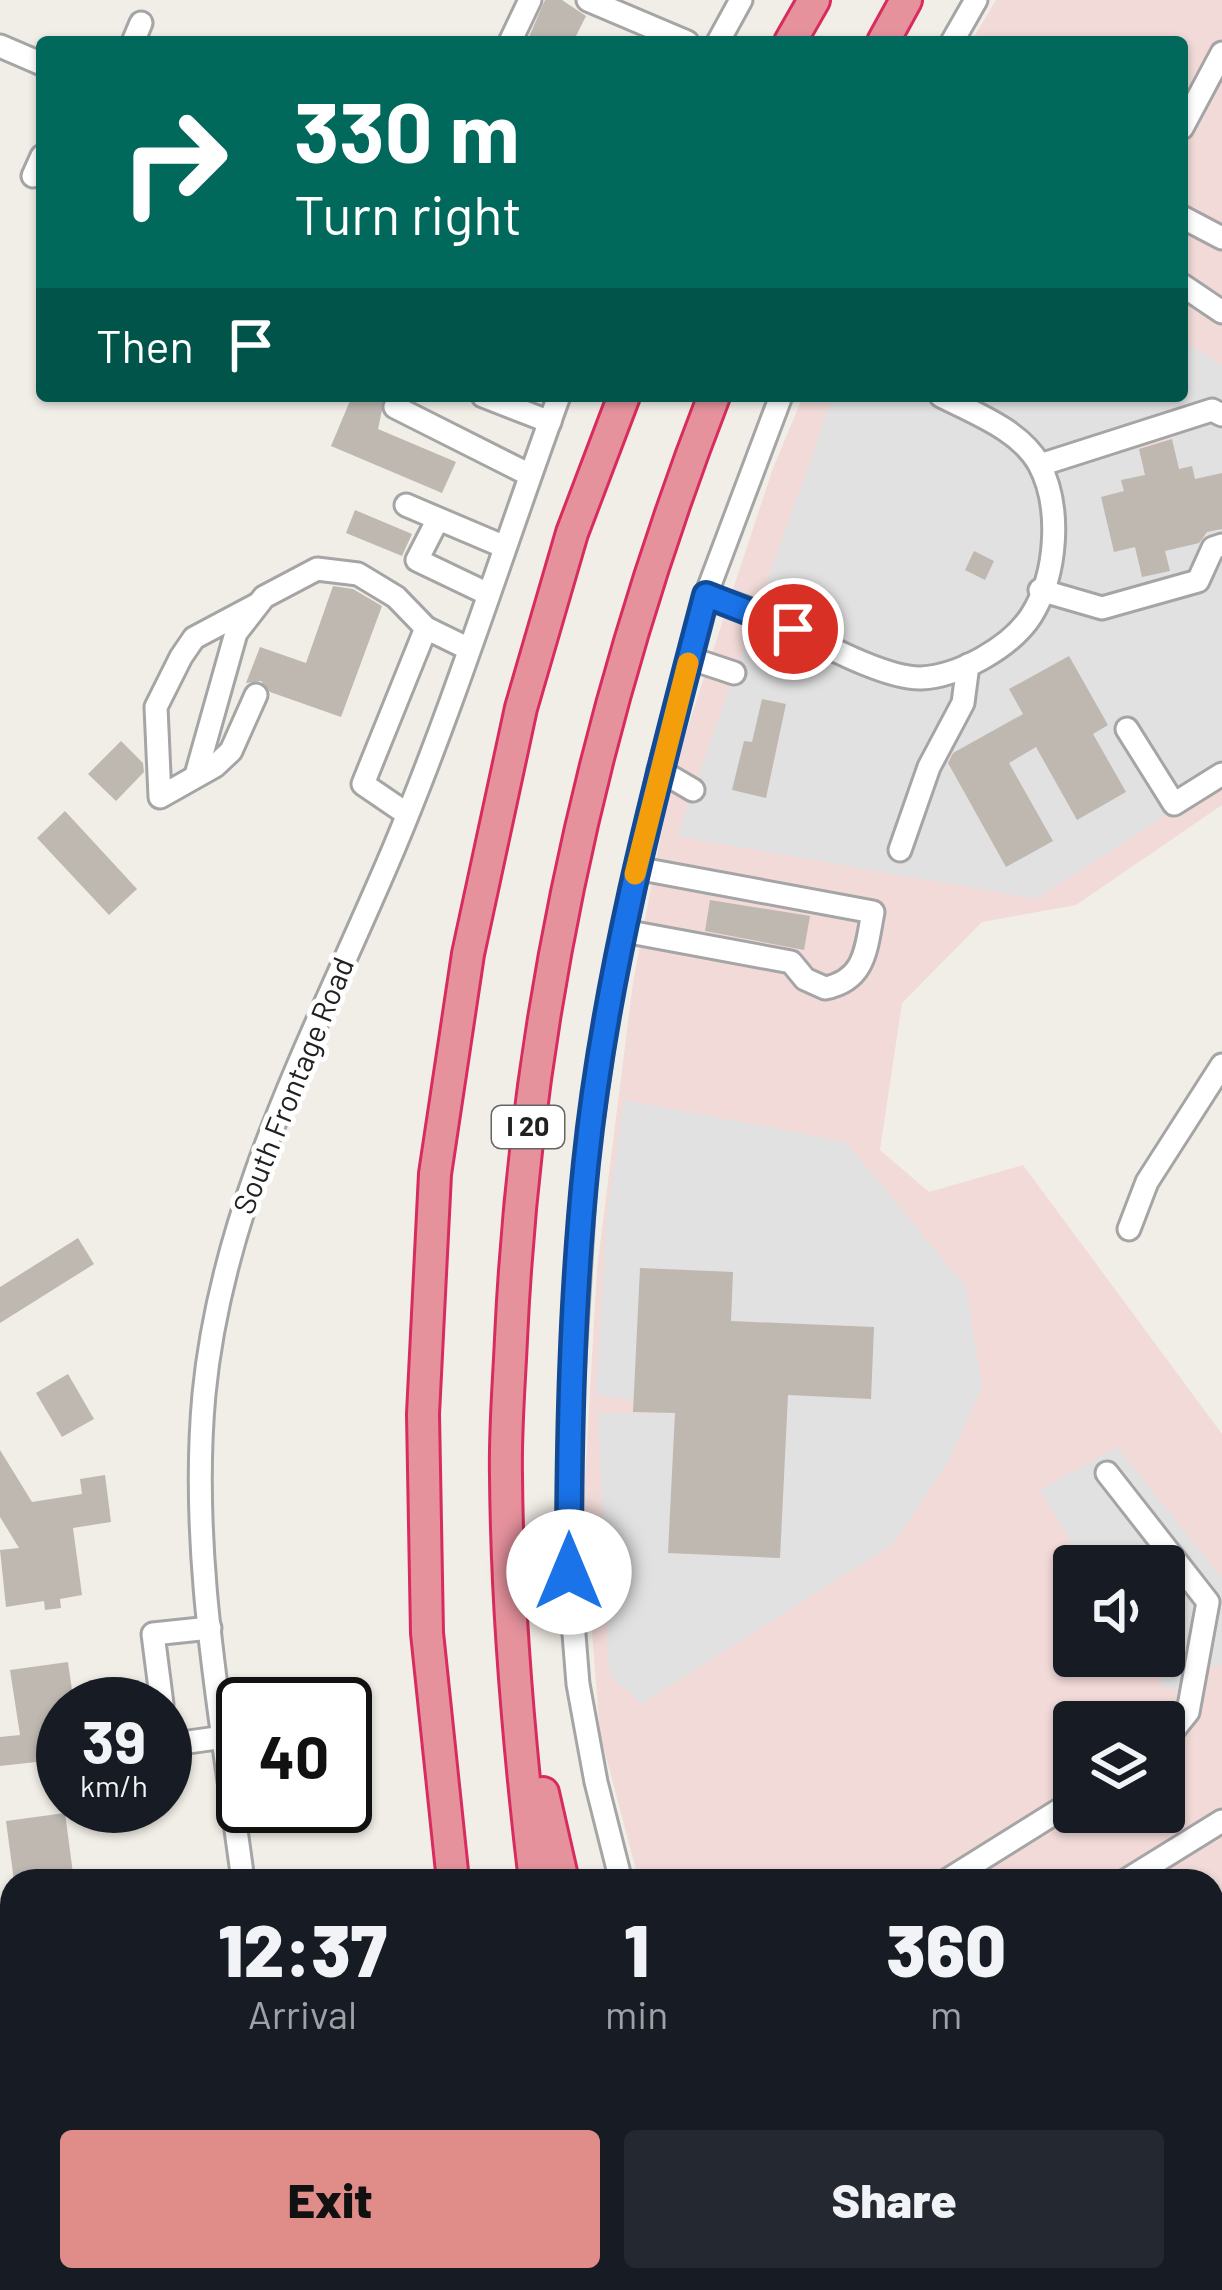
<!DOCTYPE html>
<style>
:root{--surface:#171b24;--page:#242831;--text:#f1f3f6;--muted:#9ea1a6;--accent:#e08d8a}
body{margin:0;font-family:Barlow,sans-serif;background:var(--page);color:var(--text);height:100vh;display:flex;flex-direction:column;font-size:45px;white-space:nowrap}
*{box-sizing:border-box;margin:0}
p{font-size:39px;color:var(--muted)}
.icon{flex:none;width:66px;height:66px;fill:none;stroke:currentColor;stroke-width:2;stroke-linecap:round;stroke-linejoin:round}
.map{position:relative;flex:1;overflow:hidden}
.side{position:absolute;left:0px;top:1869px;width:1224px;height:423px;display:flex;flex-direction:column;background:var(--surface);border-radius:36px 36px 0 0;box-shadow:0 3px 9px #0004}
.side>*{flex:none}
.banner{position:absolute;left:36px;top:36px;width:1152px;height:366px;border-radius:12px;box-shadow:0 3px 9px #0004;background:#00695c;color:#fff;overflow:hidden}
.fabs{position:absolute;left:1053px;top:1545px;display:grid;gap:24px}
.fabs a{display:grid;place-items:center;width:132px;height:132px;border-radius:12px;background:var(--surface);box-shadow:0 3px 9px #0004;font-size:60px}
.speed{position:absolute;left:36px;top:1677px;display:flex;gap:24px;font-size:60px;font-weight:700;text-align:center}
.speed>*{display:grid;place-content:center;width:156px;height:156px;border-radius:50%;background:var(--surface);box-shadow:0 3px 9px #0004;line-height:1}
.speed small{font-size:30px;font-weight:400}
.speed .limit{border:6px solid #111;border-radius:18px;background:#fff;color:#111}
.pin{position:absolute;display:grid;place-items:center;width:102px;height:102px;color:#fff;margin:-51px;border:6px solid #fff;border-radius:50%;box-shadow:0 3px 12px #0007}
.me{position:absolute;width:132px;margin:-66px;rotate:0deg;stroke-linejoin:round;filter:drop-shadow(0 0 9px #0008)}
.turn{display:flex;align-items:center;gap:42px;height:252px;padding:0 60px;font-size:54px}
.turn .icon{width:156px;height:156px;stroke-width:2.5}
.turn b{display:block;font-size:84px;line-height:102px}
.then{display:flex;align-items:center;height:114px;padding:0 60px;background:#0003;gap:24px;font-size:45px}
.eta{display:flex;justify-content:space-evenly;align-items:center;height:204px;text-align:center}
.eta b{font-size:72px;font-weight:800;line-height:84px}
.action{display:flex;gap:24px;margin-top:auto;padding:24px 60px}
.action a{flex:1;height:138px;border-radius:12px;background:var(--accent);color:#111;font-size:48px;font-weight:800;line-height:138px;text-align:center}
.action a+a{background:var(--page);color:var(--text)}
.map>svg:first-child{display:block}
.commercial{fill:#f1dad8;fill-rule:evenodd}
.parking{fill:#e1e1e1;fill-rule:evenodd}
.building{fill:#beb8b1}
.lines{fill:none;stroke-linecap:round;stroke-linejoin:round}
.minor-casing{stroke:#a5a5a5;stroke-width:27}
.highway-casing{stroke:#d72c5d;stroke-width:36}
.minor{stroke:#fff;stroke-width:21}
.highway{stroke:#e5929d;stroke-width:30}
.route-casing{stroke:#114b97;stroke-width:30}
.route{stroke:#1a73e8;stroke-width:21}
.slow{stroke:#f59e0b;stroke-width:21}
.labels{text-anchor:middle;stroke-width:10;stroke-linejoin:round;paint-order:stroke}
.shield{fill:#fff;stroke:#646464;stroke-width:3}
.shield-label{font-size:27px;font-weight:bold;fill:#212121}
.street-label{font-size:30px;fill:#212121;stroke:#fff}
</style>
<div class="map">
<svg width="1222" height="2290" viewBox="0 0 1222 2290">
<rect width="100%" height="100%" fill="#f1eee7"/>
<!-- commercial -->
<path class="commercial" d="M 996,0 L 1222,0 L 1222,805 L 1076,905 L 982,922 L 902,1003 L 880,1150 L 929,1192 L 1023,1165 L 1222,1434 L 1222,2290 L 858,2290 L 851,2280 L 1212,2280 L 1212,1881 L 639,1881 L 600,1734 L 583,1516 L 597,1269 L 633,983 L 673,772 L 772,471 L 803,396 L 1182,396 L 1182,42 L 971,42 ZM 1074,1566 L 1164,1566 L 1164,1656 L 1074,1656 ZM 1074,1722 L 1164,1722 L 1164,1812 L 1074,1812 Z"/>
<!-- parking -->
<g class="parking">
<path d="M 1182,340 L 1222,365 L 1222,473 L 1195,479 L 1192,466 L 1179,469 L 1170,437 L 1138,444 L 1145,475 L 1122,480 L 1124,491 L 1101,497 L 1135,547 L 1142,577 L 1170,571 L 1165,551 L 1209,540 L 1207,532 L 1222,529 L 1222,779 L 1036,899 L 677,836 L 833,396 L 911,396 L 963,423 L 977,396 L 1182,396 ZM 762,699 L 778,750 L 766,798 L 733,790 L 744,742 L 752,742 ZM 1023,714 L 1108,725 L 1093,734 L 1126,792 L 1077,820 L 1036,747 L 1009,763 L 1052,840 L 1006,867 L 945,758 Z"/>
<path d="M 624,1100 L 846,1142 L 966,1287 L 982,1387 L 948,1462 L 893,1544 L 641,1704 L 609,1674 L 598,1413 L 675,1413 L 669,1553 L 780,1558 L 788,1395 L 870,1398 L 874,1327 L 731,1321 L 733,1272 L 641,1268 L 634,1400 L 596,1395 L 607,1214 Z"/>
<path d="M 1117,1447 L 1222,1578 L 1222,1665 L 1204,1668 L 1178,1690 L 1161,1686 L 1172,1626 L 1164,1629 L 1164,1566 L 1086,1566 L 1040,1490 Z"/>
<path d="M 1212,2116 L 1213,2153 L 1222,2167 L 1222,2290 L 1150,2290 L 1143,2280 L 1212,2280 Z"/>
<path d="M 934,2280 L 1051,2280 L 1035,2290 L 940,2290 Z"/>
</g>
<!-- building -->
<g class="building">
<path d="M 545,0 L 562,0 L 586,16 L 573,42 L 528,39 Z"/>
<path d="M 352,396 L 385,396 L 378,429 L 456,462 L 442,493 L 331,446 Z"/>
<path d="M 1172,439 L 1179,469 L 1192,466 L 1195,479 L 1222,473 L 1222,529 L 1207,532 L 1199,543 L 1165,551 L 1170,571 L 1142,577 L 1135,547 L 1114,552 L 1101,497 L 1124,491 L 1121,480 L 1145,475 L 1139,449 Z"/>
<path d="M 355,510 L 412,534 L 402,556 L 346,533 Z"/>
<path d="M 974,551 L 994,561 L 985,580 L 965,570 Z"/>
<path d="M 333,586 L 353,589 L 382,606 L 341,717 L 270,692 L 261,681 L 246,683 L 260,647 L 306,663 Z"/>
<path d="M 1069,656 L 1108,725 L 1093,734 L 1126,792 L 1077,820 L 1036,747 L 1009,763 L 1053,841 L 1006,867 L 948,763 L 953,753 L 1023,714 L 1009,689 Z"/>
<path d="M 762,699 L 786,704 L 766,798 L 732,790 L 744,741 L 752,742 Z"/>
<path d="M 121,741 L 143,763 L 144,772 L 116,801 L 88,774 Z"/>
<path d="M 65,811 L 137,889 L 109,915 L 37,838 Z"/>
<path d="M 710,900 L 810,916 L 804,950 L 705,931 Z"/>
<path d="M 78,1238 L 94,1264 L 0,1323 L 0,1287 Z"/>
<path d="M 640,1268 L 733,1272 L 731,1321 L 874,1327 L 871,1399 L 788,1395 L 780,1558 L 668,1553 L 675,1413 L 633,1412 Z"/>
<path d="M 68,1374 L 94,1419 L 62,1437 L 36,1393 Z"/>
<path d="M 0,1450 L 32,1502 L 82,1494 L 80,1479 L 105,1475 L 111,1522 L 73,1528 L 82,1595 L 60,1599 L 61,1608 L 45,1610 L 44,1601 L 6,1607 L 0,1550 L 19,1548 L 0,1517 Z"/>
<path d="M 68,1662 L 74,1704 L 63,1704 L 63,1759 L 0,1766 L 0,1737 L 20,1735 L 10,1670 Z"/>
<path d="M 65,1813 L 74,1881 L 14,1881 L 6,1821 Z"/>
</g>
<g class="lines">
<defs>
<g id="minor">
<path d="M 588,0 L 687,42"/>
<path d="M 133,42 L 141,23"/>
<path d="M 510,42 L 530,0"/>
<path d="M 718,42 L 741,0"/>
<path d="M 952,42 L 976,0"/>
<path d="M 0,46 L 42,64"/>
<path d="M 1182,128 L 1222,53"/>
<path d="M 33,176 L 42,156"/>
<path d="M 1182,217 L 1222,238"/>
<path d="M 1182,285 L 1222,312"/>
<path d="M 483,396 L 550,422"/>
<path d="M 395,407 L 530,475"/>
<path d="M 1040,465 L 1212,410 L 1222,415"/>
<path d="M 406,505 L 505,547"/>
<path d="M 438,519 L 417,560 L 488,594"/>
<path d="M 1040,590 L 1102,608 L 1198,581 L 1213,548 L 1222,545"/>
<path d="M 706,595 C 724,601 742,606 759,613 C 800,631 879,679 921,678 C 959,676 1010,648 1031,616 C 1057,575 1062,507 1039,464 C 1020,430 974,413 941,396"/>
<path d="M 689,658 L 734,673"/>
<path d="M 256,695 L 231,751 L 215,766 L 160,797 L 156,707 L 181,657 L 194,638 L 258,604"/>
<path d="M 1127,729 L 1174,804 L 1222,774"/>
<path d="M 659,770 L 693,790"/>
<path d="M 196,775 L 236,633 L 264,597 L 317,569 L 358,574 L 396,597 L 426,628"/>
<path d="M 407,814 L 363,784 L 426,628 L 469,649"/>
<path d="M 900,850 L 929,767 L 963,703 L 968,665"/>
<path d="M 624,931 L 791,962 L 805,979 L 825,988 C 866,980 866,948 873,912 L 636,868"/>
<path d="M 1129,1229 L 1147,1182 L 1222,1065"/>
<path d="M 1107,1473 L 1208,1602 L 1188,1712 L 1164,1742"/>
<path d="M 162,1704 L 153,1634 L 210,1628"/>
<path d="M 165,1728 L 167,1745 L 224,1737"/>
<path d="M 243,1881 C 222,1720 189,1556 204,1394 C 223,1198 319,1026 394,848 C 456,700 504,546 559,396"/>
<path d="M 621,1881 L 596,1782 L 578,1684 L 569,1572 L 570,1427 L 586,1162 L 609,1005 L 659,770 L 706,595 L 781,396"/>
<path d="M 946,1881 L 1074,1801"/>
<path d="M 1125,1881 L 1222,1821"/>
<path d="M 1212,2168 L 1222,2162"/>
<path d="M 834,2280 L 841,2290"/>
<path d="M 252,2290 L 253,2280"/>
<path d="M 1099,2290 L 1115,2280"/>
</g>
<g id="highway">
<path d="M 790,42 L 814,0"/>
<path d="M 883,42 L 906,0"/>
<path d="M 543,1793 L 563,1881"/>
<path d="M 453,1881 L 427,1633 L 423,1414 L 435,1174 L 468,954 L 521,708 L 572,533 L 624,396"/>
<path d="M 535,1881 C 519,1746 507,1611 506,1475 C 505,1430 509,1384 511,1339 C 526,1015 597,698 714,396"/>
<path d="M 508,2280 L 510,2290"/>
<path d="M 591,2280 L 592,2290"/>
<path d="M 715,2280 L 720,2290"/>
<path d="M 404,2290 L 406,2280"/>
</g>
</defs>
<!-- minor casing -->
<use href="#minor" class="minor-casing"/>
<!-- highway casing -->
<use href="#highway" class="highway-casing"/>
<!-- minor -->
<use href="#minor" class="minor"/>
<!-- highway -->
<use href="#highway" class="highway"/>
</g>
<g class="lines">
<defs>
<path id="route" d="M 569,1572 C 569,1436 572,1299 586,1163 C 606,970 657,782 706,595 L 793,629"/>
</defs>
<!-- route casing -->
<use href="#route" class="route-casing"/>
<!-- route -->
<use href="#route" class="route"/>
<!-- slow -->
<path class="slow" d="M 635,874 L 688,663"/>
</g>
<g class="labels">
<!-- shield labels -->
<rect class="shield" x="492" y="1106" width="72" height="42" rx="9"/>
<g class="shield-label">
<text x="528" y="1136">I 20</text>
</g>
<!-- street labels -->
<g class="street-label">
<text transform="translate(294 1086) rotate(-68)" y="10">South Frontage Road</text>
</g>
</g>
</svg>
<div class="fabs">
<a><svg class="icon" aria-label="sound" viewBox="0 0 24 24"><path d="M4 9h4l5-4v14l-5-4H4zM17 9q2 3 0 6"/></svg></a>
<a><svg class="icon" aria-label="layers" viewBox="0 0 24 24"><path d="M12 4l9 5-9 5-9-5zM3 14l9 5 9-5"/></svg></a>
</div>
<div class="speed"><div>39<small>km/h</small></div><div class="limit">40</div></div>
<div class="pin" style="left:793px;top:629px;background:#d93025"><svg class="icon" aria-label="arrive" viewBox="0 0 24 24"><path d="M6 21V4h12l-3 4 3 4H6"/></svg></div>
<svg class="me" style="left:569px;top:1572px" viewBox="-20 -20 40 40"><circle r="19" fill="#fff"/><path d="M0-13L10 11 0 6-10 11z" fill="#1a73e8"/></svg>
<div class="banner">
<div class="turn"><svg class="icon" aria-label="right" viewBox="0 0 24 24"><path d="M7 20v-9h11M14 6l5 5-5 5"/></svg><div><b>330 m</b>Turn right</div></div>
<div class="then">Then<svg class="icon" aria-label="arrive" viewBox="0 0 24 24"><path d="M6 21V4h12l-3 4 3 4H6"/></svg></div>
</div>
<section class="side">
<div class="eta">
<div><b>12:37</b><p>Arrival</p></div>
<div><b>1</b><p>min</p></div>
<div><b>360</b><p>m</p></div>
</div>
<div class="action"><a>Exit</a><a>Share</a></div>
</section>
</div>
